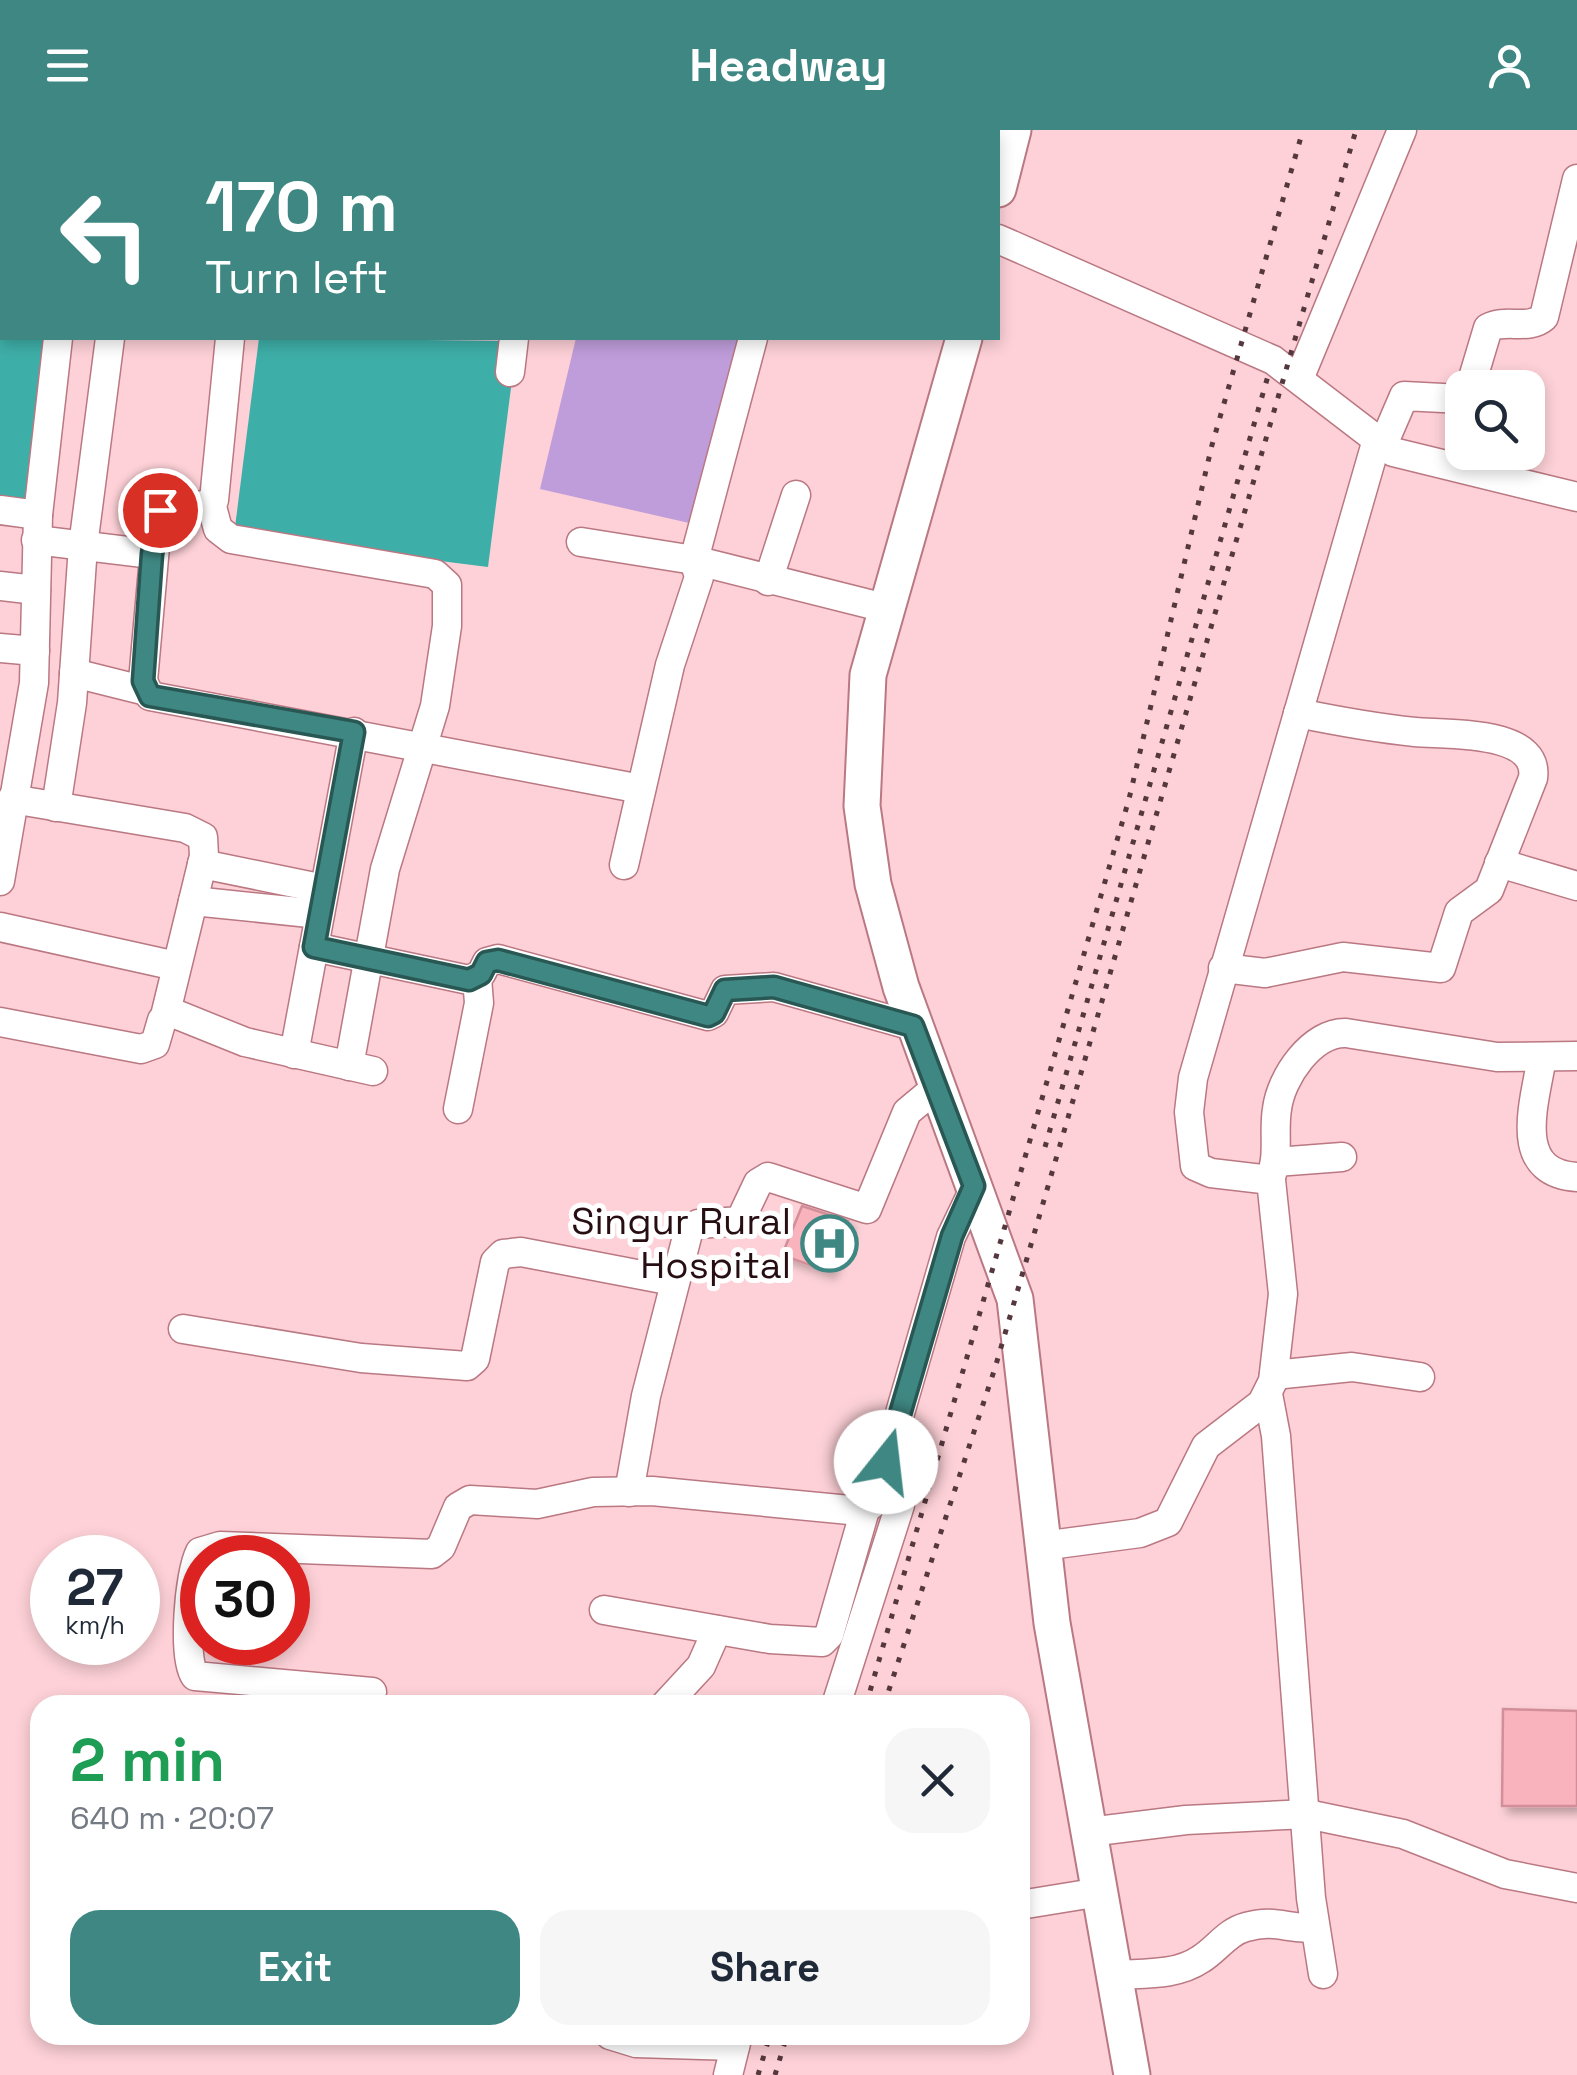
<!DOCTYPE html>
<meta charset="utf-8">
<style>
:root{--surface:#fff;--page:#f6f6f7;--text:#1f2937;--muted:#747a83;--accent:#3f8782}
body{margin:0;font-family:"Space Grotesk",sans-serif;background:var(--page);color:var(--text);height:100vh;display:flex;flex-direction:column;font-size:38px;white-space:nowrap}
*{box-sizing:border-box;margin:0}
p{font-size:32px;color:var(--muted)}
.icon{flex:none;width:55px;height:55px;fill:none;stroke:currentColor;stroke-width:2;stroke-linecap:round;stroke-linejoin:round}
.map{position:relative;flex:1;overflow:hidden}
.drawer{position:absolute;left:30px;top:1565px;width:1000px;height:350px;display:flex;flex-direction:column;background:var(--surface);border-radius:30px;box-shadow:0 5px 15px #0003}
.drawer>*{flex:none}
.guide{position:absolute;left:0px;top:0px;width:1000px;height:210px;box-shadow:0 5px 15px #0003;background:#3f8782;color:#fff;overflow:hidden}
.fabs{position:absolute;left:1445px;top:240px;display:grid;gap:20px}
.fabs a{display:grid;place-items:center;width:100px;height:100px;border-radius:20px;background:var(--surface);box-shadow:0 5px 15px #0003;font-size:50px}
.speed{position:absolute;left:30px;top:1405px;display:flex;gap:20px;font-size:50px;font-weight:700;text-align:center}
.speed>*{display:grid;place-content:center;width:130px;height:130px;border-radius:50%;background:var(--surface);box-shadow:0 5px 15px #0003;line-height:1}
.speed small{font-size:25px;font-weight:400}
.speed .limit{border:15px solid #d22;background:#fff;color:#111}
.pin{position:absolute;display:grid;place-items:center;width:85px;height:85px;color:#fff;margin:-42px;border:5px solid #fff;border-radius:50%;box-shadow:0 2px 10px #0007}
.me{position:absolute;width:110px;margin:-55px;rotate:16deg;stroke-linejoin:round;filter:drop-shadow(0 0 8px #0008)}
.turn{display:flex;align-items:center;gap:35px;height:210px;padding:0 40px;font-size:45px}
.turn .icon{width:130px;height:130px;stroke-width:2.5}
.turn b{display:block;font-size:70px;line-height:85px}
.round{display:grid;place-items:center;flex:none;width:105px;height:105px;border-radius:30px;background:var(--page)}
.summary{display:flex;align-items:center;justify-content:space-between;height:170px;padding:0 40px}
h1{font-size:60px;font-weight:700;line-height:75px;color:#1e9e55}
.primary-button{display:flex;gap:20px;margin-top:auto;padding:20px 40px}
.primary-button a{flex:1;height:115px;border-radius:30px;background:var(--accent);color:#fff;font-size:40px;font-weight:700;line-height:115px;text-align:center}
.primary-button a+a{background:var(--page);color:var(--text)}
header{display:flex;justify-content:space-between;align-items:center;height:130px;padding:0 40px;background:var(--accent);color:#fff;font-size:45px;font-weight:700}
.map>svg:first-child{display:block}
.green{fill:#bf9ddb}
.water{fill:#3eafa8}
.building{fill:#f8b3bd;stroke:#d38f99;stroke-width:2.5;filter:url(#shadow)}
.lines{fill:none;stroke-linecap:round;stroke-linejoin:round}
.minor-casing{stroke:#ba7882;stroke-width:31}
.major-casing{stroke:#ba7882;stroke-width:39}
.minor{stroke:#fff;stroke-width:28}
.major{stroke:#fff;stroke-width:35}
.rail{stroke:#55383d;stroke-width:5;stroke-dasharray:5 10;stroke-linecap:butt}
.route-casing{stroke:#295854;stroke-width:25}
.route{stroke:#3f8782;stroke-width:18}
.labels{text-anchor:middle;stroke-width:10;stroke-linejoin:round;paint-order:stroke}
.poi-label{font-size:38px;fill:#270e13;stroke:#fff;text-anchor:end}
</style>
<header><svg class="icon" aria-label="menu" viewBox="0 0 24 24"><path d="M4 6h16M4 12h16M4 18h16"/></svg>Headway<svg class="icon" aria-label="person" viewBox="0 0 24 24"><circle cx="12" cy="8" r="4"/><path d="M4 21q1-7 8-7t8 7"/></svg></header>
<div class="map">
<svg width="1577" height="1945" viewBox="0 0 1577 1945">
<defs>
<filter id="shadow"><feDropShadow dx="6" dy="6" stdDeviation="5" flood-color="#0004"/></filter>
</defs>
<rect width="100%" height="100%" fill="#fdd1d7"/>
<!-- green -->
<path class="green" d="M 576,208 L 753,208 L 711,398 L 540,359 Z"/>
<!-- water -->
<g class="water">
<path d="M 0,185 L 2,208 L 47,208 L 34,375 L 0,372 Z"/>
<path d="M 259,208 L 517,211 L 488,437 L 234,405 Z"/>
</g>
<!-- building -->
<g class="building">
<path d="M 802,1076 L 848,1091 L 829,1142 L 782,1125 Z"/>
<path d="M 1503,1579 L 1577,1581 L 1577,1676 L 1502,1676 Z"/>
</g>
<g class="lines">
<defs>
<g id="minor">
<path d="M 162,2 L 162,0"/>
<path d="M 468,2 L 468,0"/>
<path d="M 777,2 L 788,0"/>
<path d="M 0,28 L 2,28"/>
<path d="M 998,109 L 1273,230 L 1393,322 L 1577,367"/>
<path d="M 0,182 L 2,182"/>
<path d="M 230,208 L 214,370 C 198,383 173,369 158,383 L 143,551 L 150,566 L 641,659"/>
<path d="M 510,242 L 514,208"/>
<path d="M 1299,249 L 1402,0"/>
<path d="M 1470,258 L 1488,198 C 1506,188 1528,201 1544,187 L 1577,49"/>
<path d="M 1382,317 L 1404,266 L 1462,269"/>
<path d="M 211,373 L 218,399 L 231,409 L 435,444 L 447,455 L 447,496 L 435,576 L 385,739 L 349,936"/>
<path d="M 0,380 L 38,385"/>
<path d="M 36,410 L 152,424"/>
<path d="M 581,412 L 694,430 L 885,478"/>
<path d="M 768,451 L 796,365"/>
<path d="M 0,456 L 36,460"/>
<path d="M 0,518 L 35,521"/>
<path d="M 74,543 L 146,561"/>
<path d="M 12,669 L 185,698 L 203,707 L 204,726 L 165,886"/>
<path d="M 56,677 L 72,573 L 83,416 L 110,208"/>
<path d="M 1499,733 L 1577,756"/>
<path d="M 202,734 L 324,759"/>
<path d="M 624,735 L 670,535 L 699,447 L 694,430 L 753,208"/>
<path d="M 0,751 L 34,553 L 38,385 L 58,208"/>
<path d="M 193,771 L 319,784"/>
<path d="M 0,797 L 176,836"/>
<path d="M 314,817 L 469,850 L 481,844 L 487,832 L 498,829 L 708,886 L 714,883 L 725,860 L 774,857 L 913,896"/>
<path d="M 1223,838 L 1265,843 L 1343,827 L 1441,838 L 1459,782 L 1489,760 L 1533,648 C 1540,599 1445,605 1415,602 C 1376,598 1337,591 1298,583"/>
<path d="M 0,892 L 141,919 L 155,914 L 162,890 L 173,883 L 245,912 L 373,941"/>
<path d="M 294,924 L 354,602"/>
<path d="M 1542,927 C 1535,972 1510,1043 1577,1047"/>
<path d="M 458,979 L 479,873 L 477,848"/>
<path d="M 1276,1032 L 1342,1027"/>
<path d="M 1270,1049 C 1280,1026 1273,1003 1277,979 C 1281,947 1312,902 1346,903 L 1497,927 L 1577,926"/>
<path d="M 183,1199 L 361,1228 L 467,1236 L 475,1229 L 495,1132 L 503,1124 L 521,1122 L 673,1151"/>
<path d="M 1274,1245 L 1352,1237 L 1420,1247"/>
<path d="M 1268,1264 L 1276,1306 L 1311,1768 L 1323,1844"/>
<path d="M 629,1362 L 646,1266 L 689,1099 L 698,1094 L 740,1091 L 758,1053 L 768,1047 L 867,1079 L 907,982 L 937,957"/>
<path d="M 1042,1416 L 1140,1403 L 1168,1392 L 1206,1316 L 1262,1273 L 1273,1251 L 1283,1164 L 1271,1050 L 1211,1043 L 1195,1036 L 1189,982 L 1193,948 L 1376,313"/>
<path d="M 604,1480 L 770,1509 L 822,1512 L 829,1505 L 865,1380"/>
<path d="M 372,1562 L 195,1546 C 182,1527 189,1443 200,1422 L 220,1416 L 432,1424 L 441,1417 L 458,1377 L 470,1370 L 537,1374 L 593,1362 L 652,1361 L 860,1381 L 871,1375 L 880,1357"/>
<path d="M 665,1575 L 701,1536 L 717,1500"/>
<path d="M 836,1575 L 900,1375 L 897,1365 L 882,1358 L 880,1352 L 951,1107 L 975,1057"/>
<path d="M 1089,1702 L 1186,1690 L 1307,1684 L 1403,1704 L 1505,1744 L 1577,1758"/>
<path d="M 1020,1775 L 1100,1762"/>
<path d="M 1115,1845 C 1144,1843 1176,1846 1201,1829 C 1217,1819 1227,1802 1246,1797 C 1277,1788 1289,1801 1315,1797"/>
<path d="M 610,1905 L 636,1913 L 735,1916"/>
<path d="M 728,1945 L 738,1905"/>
</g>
<g id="major">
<path d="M 998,59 L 1013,0"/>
<path d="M 964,208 L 868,545 L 862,676 L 873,754 L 901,857 L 1015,1169 L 1052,1493 L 1132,1945"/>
</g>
</defs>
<!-- minor casing -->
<use href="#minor" class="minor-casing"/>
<!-- major casing -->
<use href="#major" class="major-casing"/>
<!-- minor -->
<use href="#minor" class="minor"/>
<!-- major -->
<use href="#major" class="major"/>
<!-- rail -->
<g class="rail">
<path d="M 1045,1017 L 1270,239"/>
<path d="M 866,1575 L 1129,669 L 1212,315 L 1303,0"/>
<path d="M 884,1575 L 995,1238 L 1356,0"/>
<path d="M 758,1945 L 770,1905"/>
<path d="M 775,1945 L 787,1905"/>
</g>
</g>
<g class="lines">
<defs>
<path id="route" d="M 160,380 L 152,424 L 143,551 L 150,566 L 354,602 L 314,817 L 469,850 L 481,844 L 487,832 L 498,830 L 708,886 L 714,883 L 725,860 L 774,857 L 913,896 L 974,1056 L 952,1106 L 886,1332"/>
</defs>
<!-- route casing -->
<use href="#route" class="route-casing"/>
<!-- route -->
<use href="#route" class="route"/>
</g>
<!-- icons -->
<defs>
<symbol id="hospital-ring" viewBox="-11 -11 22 22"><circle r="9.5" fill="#fff" stroke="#3f8782" stroke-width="1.5"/><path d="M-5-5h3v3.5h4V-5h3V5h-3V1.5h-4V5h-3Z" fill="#3f8782"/></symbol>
</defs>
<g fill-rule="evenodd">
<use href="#hospital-ring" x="798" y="1082" width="63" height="63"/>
</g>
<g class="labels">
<!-- poi labels -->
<g class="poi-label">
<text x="791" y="1104">Singur Rural<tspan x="791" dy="44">Hospital</tspan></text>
</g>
</g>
</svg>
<div class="fabs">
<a><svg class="icon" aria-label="search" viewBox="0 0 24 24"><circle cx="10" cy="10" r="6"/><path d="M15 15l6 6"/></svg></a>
</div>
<div class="speed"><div>27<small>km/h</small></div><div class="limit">30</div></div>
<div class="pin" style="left:160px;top:380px;background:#d93025"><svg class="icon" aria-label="arrive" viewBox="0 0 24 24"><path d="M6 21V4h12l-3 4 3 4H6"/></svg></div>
<svg class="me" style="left:886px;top:1332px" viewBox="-20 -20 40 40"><circle r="19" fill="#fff"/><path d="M0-13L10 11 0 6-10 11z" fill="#3f8782"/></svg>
<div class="guide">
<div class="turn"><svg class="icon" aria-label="left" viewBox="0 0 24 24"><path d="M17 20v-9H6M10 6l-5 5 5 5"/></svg><div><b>170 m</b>Turn left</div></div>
</div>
<section class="drawer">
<div class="summary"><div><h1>2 min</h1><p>640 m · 20:07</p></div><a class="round"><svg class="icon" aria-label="close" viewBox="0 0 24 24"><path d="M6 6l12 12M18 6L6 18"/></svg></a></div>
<div class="primary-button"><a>Exit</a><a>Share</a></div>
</section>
</div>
